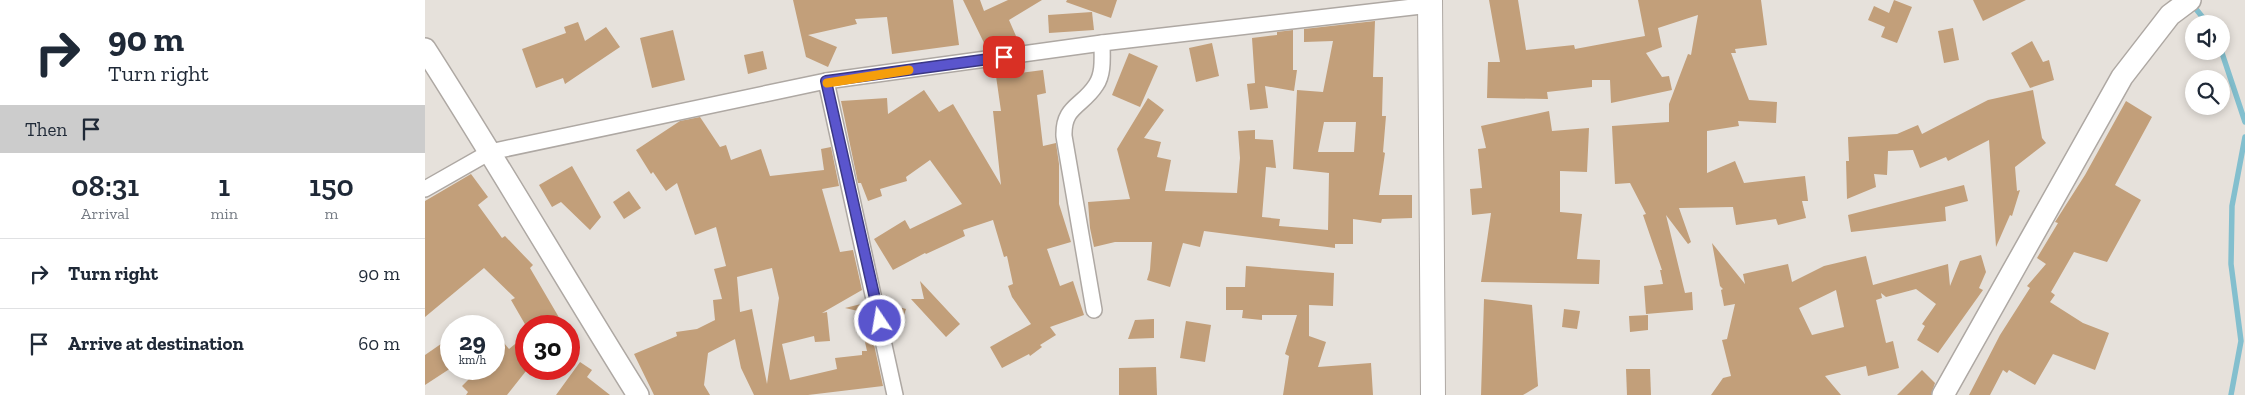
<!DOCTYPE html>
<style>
:root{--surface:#fff;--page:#f6f6f7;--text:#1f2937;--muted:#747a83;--line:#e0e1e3}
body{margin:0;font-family:"Zilla Slab",serif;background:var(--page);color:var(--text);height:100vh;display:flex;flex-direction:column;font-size:19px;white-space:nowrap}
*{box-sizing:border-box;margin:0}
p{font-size:16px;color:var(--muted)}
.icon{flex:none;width:28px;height:28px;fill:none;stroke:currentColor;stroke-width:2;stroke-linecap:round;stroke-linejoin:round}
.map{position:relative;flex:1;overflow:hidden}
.side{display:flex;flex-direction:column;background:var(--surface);width:425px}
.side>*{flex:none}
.top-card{background:#fff;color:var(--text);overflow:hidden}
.fabs{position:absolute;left:1760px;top:15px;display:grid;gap:10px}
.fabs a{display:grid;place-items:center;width:45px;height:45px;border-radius:50%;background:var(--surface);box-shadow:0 2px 8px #0003;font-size:25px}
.speed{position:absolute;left:15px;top:315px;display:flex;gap:10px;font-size:25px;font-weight:700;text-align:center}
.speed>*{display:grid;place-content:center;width:65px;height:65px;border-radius:50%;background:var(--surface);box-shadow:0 2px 8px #0003;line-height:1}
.speed small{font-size:12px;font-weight:400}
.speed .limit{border:8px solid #d22;background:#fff;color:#111}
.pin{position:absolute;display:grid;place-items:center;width:42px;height:42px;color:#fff;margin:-21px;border-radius:10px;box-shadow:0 2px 8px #0006}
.me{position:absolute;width:55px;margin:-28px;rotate:348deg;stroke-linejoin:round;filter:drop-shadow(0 0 4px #0008)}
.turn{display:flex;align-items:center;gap:18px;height:105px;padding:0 25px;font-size:22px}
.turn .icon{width:65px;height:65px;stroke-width:2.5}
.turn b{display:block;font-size:35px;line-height:42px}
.then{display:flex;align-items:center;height:48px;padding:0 25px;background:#0003;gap:10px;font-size:19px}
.eta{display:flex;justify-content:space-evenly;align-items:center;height:85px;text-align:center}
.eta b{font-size:30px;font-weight:600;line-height:35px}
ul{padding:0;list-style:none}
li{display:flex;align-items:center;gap:15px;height:70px;padding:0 25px;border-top:1px solid var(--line)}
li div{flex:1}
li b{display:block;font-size:19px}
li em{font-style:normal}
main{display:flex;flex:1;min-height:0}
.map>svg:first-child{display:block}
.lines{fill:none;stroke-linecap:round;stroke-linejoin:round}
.stream{stroke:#83bfce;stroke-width:5.5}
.building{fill:#c29f7a;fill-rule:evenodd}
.street-casing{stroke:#aea8a3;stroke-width:18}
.secondary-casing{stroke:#aea8a3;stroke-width:24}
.primary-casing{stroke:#aea8a3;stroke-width:26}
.street{stroke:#fff;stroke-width:15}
.secondary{stroke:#fff;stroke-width:21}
.primary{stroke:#fff;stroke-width:24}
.route-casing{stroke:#3a3785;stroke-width:12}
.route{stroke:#5a55cd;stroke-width:9}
.slow{stroke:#f59e0b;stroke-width:9}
</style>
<main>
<section class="side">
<div class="top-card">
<div class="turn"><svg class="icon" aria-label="right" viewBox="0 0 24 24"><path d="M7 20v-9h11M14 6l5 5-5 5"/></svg><div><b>90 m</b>Turn right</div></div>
<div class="then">Then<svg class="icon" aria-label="arrive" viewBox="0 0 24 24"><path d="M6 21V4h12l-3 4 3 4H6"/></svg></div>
</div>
<div class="eta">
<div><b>08:31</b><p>Arrival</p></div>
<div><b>1</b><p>min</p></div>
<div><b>150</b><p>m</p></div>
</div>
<ul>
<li><svg class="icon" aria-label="right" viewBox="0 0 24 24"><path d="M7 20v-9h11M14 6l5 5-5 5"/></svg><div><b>Turn right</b></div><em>90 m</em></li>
<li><svg class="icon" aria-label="arrive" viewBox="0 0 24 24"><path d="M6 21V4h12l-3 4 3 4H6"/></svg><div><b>Arrive at destination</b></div><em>60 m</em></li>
</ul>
</section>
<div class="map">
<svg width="1820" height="395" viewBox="0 0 1820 395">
<rect width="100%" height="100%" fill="#e6e1db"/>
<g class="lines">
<!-- stream -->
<g class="stream">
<path d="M 1767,4 L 1783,24"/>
<path d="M 1796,50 L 1820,122"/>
<path d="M 1806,395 L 1816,341 L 1806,264 L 1807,206 L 1820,137"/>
</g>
</g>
<!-- building -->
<g class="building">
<path d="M 368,0 L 528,0 L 534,45 L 467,54 L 462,17 L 430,19 L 432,24 L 383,35 L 412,47 L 403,67 L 381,57 Z"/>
<path d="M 538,0 L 555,0 L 559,11 L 583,0 L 617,0 L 584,20 L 591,36 L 562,49 Z"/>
<path d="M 642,0 L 692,0 L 686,18 L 641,2 Z"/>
<path d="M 1064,0 L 1093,0 L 1101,50 L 1149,45 L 1150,49 L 1220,36 L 1213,0 L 1336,0 L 1342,45 L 1310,49 L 1311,53 L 1306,53 L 1324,100 L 1352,102 L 1351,123 L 1313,121 L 1314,126 L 1282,131 L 1282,173 L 1310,161 L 1319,183 L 1380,176 L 1383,201 L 1377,201 L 1381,218 L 1353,225 L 1351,219 L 1311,225 L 1308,207 L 1254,208 L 1266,242 L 1263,244 L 1241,215 L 1260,293 L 1267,292 L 1268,310 L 1221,314 L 1219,286 L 1238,284 L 1235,270 L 1237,270 L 1218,215 L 1221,214 L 1205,183 L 1190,184 L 1187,126 L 1244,122 L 1244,104 L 1263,54 L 1266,55 L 1273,15 L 1233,28 L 1237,47 L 1221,53 L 1237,77 L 1244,76 L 1247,90 L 1186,103 L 1185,80 L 1167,80 L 1167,87 L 1122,92 L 1123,99 L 1062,98 L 1063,62 L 1075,62 Z"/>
<path d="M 1469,0 L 1487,7 L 1472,43 L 1456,37 L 1460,27 L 1443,20 L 1449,6 L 1464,13 Z"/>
<path d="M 1548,0 L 1601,0 L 1558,21 Z"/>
<path d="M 667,12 L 669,30 L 624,33 L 623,15 Z"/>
<path d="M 950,21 L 948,77 L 958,77 L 957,116 L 961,116 L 958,152 L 960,153 L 954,195 L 987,195 L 987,218 L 957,219 L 956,223 L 928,219 L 928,244 L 910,244 L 910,248 L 779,231 L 775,247 L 758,243 L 745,287 L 722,280 L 725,270 L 727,242 L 690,242 L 669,247 L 665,228 L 663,202 L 705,199 L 692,149 L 723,98 L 739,110 L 719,138 L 736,142 L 732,157 L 746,160 L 740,191 L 812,193 L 815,158 L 813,131 L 830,130 L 830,139 L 848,140 L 851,168 L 841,167 L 837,217 L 855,219 L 854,226 L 903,230 L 904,173 L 868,169 L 872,90 L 898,92 L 908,41 L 879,42 L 879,29 ZM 899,122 L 931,122 L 929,152 L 893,152 Z"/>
<path d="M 153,22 L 160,41 L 181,27 L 195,47 L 140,84 L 138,78 L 111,88 L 97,49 L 141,33 L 139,27 Z"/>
<path d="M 1528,28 L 1534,60 L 1519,63 L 1513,31 Z"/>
<path d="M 248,30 L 260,80 L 227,88 L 215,38 Z"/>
<path d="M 868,30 L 868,70 L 872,70 L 869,91 L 840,86 L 843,108 L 825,110 L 822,84 L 830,83 L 827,38 L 852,35 L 852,32 Z"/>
<path d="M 1607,41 L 1618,62 L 1624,60 L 1629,80 L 1605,88 L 1586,53 Z"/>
<path d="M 787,43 L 794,76 L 771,82 L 764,48 Z"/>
<path d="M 338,51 L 342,69 L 323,74 L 319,55 Z"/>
<path d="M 704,53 L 733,66 L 715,107 L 687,95 Z"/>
<path d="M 618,70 L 621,93 L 612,95 L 618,146 L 631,143 L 634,164 L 634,204 L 646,242 L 622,249 L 635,286 L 648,281 L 659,315 L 625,327 L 631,335 L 615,345 L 617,347 L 605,356 L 604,354 L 577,368 L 565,347 L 606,324 L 587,297 L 583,286 L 588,284 L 582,256 L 579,257 L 568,220 L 538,230 L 540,236 L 501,254 L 500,253 L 468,270 L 449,239 L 480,220 L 485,229 L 537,204 L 505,160 L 481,177 L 482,181 L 455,189 L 457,196 L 443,201 L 436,183 L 433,183 L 416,101 L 462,98 L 463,114 L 499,90 L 514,112 L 528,104 L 576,185 L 568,111 L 576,111 L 571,76 Z"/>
<path d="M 1608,90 L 1617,138 L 1621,143 L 1590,167 L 1592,191 L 1595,190 L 1587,216 L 1585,215 L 1571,247 L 1564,140 L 1523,161 L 1521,157 L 1495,168 L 1488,150 L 1463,151 L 1462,175 L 1449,174 L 1451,187 L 1422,199 L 1421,161 L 1424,161 L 1423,137 L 1472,134 L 1493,125 L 1497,134 L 1563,100 Z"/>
<path d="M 1701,101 L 1727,117 L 1690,185 L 1716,200 L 1682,262 L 1649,252 L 1626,292 L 1630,295 L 1625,302 L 1658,323 L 1684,333 L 1670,370 L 1628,354 L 1610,385 L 1584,370 L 1582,373 L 1578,370 L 1565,395 L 1544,395 L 1575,335 L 1605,288 L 1602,286 L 1621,264 L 1612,258 L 1633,223 L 1630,222 L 1660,175 Z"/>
<path d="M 1124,111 L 1127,131 L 1164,128 L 1162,172 L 1135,171 L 1135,212 L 1157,214 L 1152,259 L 1175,260 L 1174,284 L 1056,282 L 1066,213 L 1047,215 L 1045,189 L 1057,188 L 1053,149 L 1061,148 L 1056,126 Z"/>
<path d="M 275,117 L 295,147 L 301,145 L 306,160 L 336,149 L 345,176 L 399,170 L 396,149 L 406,147 L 414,186 L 397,189 L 415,252 L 428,250 L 437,290 L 397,313 L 402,312 L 405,341 L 390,342 L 389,336 L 357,344 L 365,380 L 412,369 L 410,358 L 437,355 L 437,351 L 442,351 L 433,311 L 420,308 L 440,303 L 458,386 L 383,395 L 329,395 L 316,368 L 310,339 L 283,353 L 279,385 L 285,395 L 229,395 L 209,354 L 252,336 L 251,332 L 272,329 L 290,320 L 288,300 L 297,299 L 289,269 L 301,266 L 291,227 L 270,235 L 252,183 L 241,191 L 228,172 L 226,174 L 211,150 L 255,121 ZM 347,268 L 354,298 L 342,384 L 327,309 L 315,312 L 312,277 Z"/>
<path d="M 147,166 L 176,217 L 165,230 L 136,202 L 127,207 L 114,185 Z"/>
<path d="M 46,174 L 63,197 L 53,205 L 77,238 L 80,236 L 108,265 L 105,268 L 139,326 L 101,326 L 86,300 L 90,298 L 59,268 L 0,317 L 0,201 Z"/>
<path d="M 1539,185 L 1543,201 L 1520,207 L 1521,221 L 1426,232 L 1423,215 Z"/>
<path d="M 204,191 L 216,208 L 199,219 L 188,202 Z"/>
<path d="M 1287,243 L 1320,284 L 1318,274 L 1363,264 L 1367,282 L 1399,266 L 1441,256 L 1448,285 L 1523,264 L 1525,286 L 1535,261 L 1556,255 L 1561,272 L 1554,288 L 1558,290 L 1513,353 L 1492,340 L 1500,326 L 1497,324 L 1511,304 L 1491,289 L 1461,297 L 1456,293 L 1457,298 L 1451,300 L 1461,343 L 1468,341 L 1474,368 L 1443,376 L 1441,366 L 1400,376 L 1416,395 L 1286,395 L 1298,378 L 1306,376 L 1297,340 L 1302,339 L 1310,304 L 1299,306 L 1296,290 L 1298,289 L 1295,286 ZM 1411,290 L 1419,327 L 1387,335 L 1374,308 Z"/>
<path d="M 821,266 L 909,273 L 908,306 L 884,305 L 884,336 L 901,342 L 893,367 L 946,363 L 948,395 L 858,395 L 864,356 L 860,354 L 872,315 L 837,315 L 837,320 L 817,318 L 818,310 L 801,310 L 801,287 L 820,287 Z"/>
<path d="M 495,281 L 535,324 L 521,337 L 486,299 L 499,299 Z"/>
<path d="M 1059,299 L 1107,305 L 1113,386 L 1098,395 L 1056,395 Z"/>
<path d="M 459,303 L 481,309 L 476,324 L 463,320 Z"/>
<path d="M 1139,309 L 1155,311 L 1152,329 L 1137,327 Z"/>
<path d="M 1223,315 L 1223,330 L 1205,332 L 1204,316 Z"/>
<path d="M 729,319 L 729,338 L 703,339 L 710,320 Z"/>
<path d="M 761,321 L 786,325 L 780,362 L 755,358 Z"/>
<path d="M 69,331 L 84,349 L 101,335 L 101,371 L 82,395 L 41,395 L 43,392 L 37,386 L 50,373 L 55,378 L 62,369 L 69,369 Z"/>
<path d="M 26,337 L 26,368 L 0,385 L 0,355 Z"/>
<path d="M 155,362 L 167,370 L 162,377 L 185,395 L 131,395 Z"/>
<path d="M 731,367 L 732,395 L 694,395 L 694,368 Z"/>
<path d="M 1201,369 L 1225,369 L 1226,395 L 1202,395 Z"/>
<path d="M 1497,370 L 1510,383 L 1506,395 L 1472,395 Z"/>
</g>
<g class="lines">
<defs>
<g id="street">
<path d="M 401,81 L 470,395"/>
<path d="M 0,189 L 65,152 L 401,81 L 677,43 L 1005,5"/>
<path d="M 669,310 L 639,136 C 638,106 657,107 671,85 C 679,73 677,57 677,43"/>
</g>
<g id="secondary">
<path d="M 0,49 C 73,163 141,280 213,395"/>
<path d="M 1518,395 L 1697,77 L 1745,15 L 1765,0"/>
</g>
<path id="primary" d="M 1005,0 L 1008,395"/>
</defs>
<!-- street casing -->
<use href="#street" class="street-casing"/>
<!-- secondary casing -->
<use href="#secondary" class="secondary-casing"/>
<!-- primary casing -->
<use href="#primary" class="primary-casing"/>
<!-- street -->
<use href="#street" class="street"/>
<!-- secondary -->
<use href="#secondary" class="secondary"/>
<!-- primary -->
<use href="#primary" class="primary"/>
</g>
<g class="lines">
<defs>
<path id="route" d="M 455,321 L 401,81 L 579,57"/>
</defs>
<!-- route casing -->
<use href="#route" class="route-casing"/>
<!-- route -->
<use href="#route" class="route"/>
<!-- slow -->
<path class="slow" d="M 402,83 L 484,70"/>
</g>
</svg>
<div class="fabs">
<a><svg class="icon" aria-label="sound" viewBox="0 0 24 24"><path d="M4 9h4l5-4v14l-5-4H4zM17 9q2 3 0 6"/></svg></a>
<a><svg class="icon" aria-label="search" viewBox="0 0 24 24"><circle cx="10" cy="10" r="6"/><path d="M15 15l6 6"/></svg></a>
</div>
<div class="speed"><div>29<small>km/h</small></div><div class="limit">30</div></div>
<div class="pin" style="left:579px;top:57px;background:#d93025"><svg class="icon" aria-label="arrive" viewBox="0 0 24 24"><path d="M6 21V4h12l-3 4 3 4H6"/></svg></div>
<svg class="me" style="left:455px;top:321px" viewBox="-20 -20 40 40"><circle r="17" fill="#5a55cd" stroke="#fff" stroke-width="3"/><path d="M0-11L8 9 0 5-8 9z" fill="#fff"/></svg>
</div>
</main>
